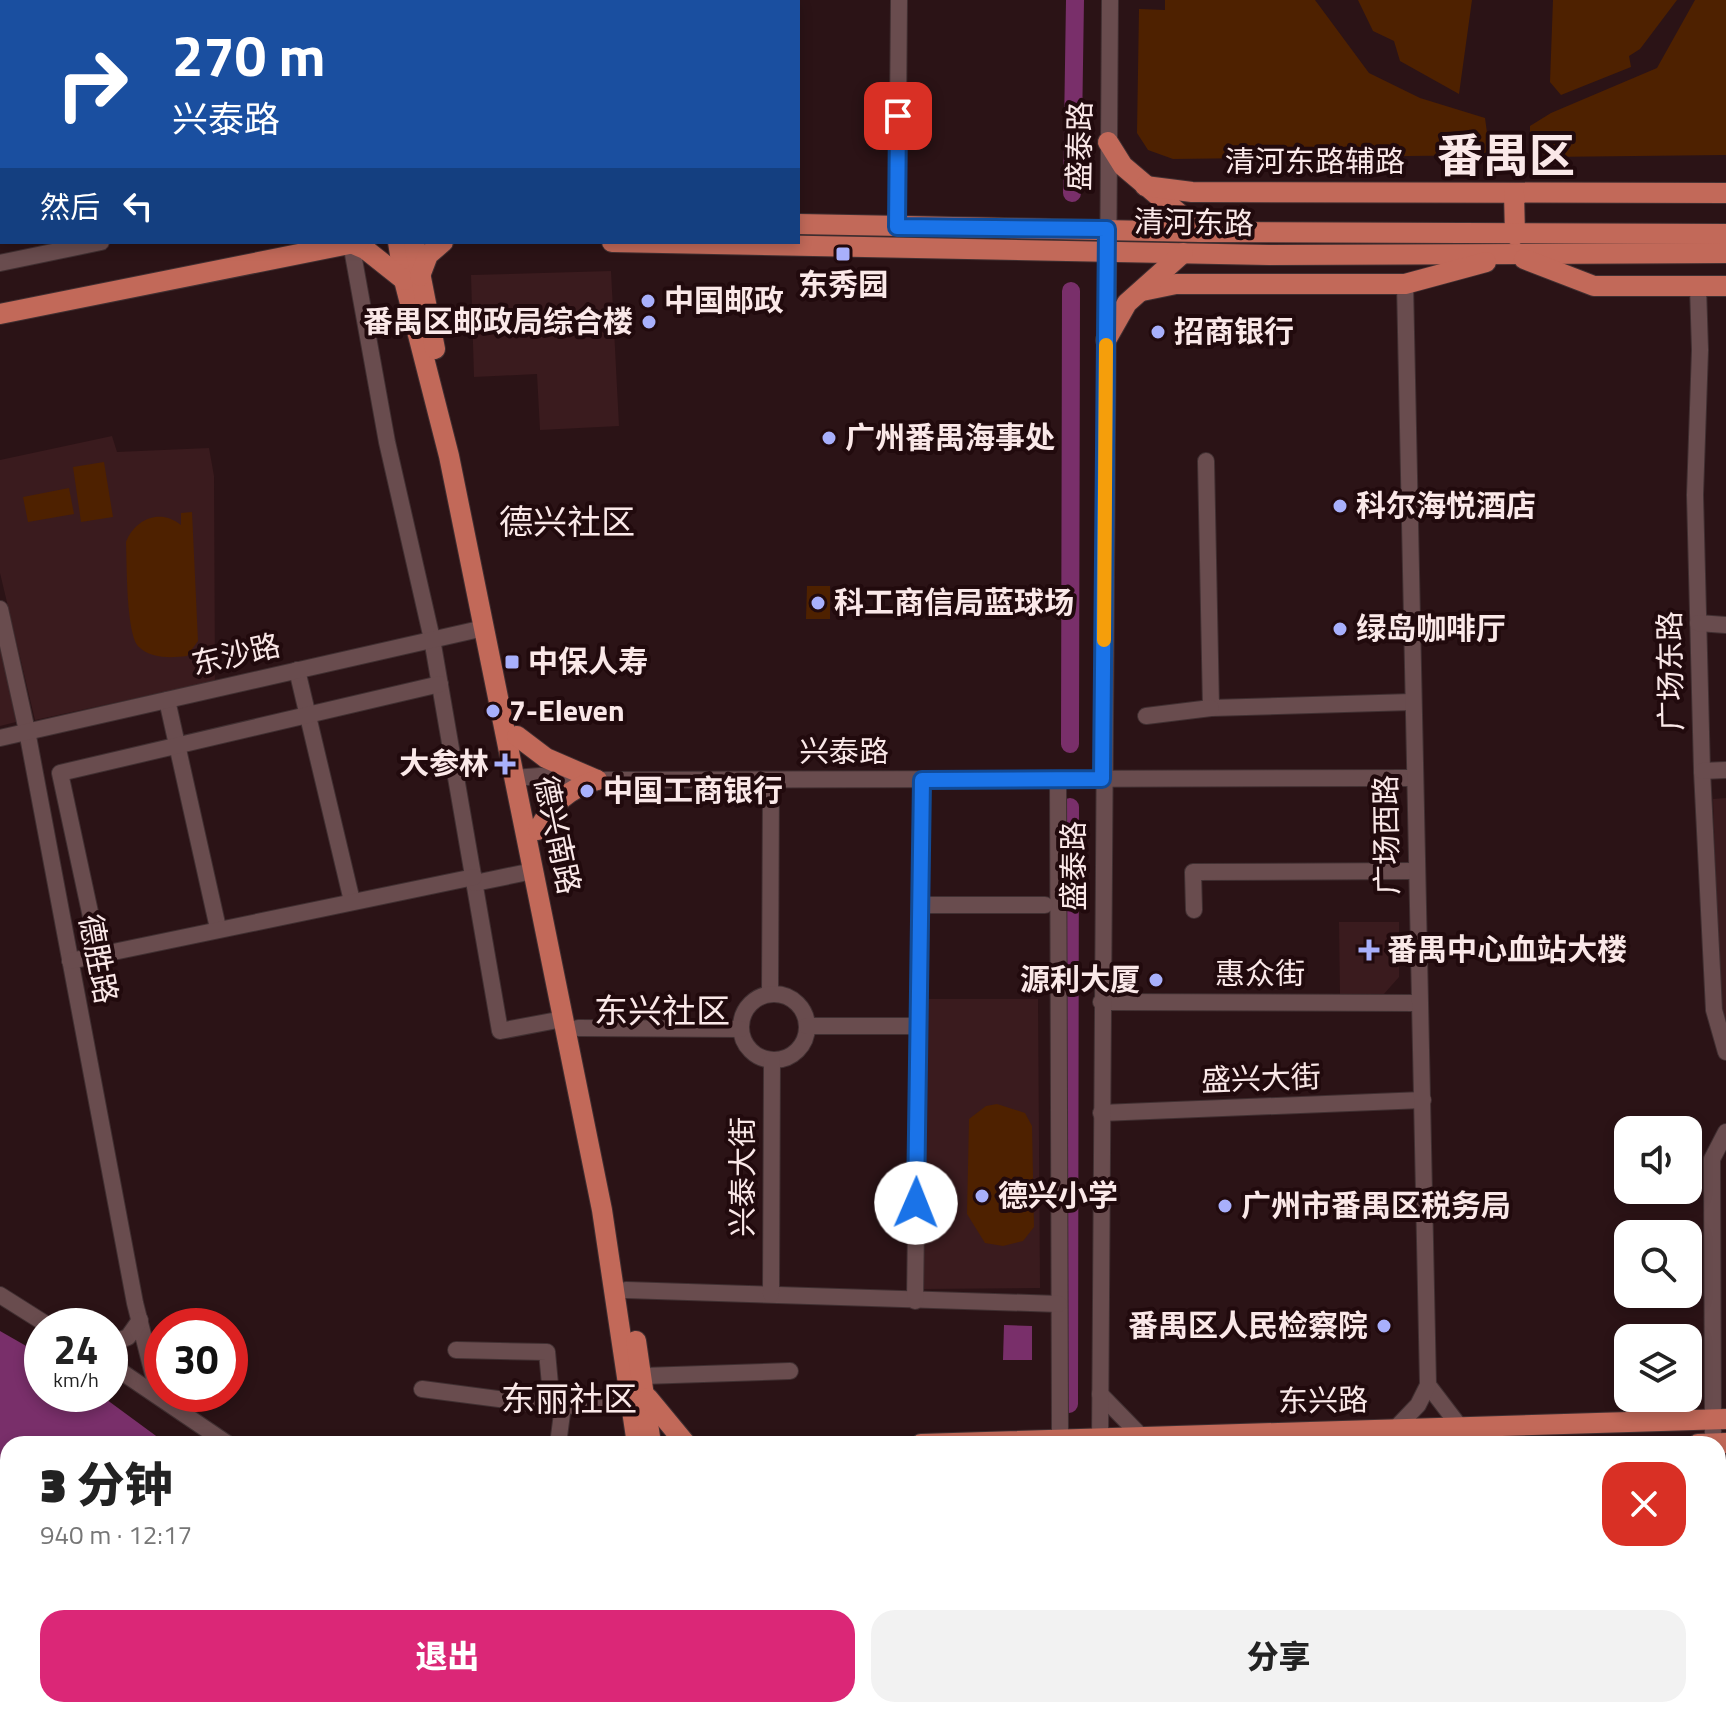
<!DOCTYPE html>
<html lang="zh">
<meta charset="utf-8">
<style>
:root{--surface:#fff;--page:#f2f2f2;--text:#222;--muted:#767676;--accent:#db2777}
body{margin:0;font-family:"Titillium Web","Noto Sans SC",sans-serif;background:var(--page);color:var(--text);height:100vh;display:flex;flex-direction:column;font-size:30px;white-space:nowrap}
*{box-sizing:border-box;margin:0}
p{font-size:26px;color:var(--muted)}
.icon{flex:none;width:44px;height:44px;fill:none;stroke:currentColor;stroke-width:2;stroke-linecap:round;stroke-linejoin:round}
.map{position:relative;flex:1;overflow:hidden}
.panel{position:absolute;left:0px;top:1436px;width:1726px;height:282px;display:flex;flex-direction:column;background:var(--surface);border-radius:24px 24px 0 0;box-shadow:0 4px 12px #0003}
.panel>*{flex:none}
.top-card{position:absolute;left:0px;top:0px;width:800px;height:244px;box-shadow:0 4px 12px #0003;background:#1a4fa0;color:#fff;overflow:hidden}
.buttons{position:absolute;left:1614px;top:1116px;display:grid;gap:16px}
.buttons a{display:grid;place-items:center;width:88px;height:88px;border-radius:16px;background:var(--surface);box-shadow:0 4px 12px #0003;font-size:40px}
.speed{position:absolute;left:24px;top:1308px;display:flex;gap:16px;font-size:40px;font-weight:700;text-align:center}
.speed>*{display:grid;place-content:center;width:104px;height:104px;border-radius:50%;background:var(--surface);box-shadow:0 4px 12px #0003;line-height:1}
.speed small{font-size:20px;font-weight:400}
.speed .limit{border:12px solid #d22;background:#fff;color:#111}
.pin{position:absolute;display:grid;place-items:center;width:68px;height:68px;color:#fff;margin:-34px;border-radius:16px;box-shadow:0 4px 12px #0006}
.me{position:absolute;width:88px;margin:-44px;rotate:1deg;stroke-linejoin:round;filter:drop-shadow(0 0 6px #0008)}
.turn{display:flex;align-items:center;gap:28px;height:168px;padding:0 40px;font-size:36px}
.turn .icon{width:104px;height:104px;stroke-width:2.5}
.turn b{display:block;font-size:56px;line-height:68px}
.then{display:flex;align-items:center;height:76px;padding:0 40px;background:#0003;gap:16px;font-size:30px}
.round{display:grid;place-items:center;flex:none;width:84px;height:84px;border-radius:24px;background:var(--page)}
.head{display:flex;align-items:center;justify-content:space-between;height:136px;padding:0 40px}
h1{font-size:48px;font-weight:800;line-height:60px}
.cta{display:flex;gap:16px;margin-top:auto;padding:16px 40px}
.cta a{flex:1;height:92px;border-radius:24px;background:var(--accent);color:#fff;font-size:32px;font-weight:800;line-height:92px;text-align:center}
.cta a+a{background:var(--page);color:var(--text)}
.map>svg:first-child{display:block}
.built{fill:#3a1b1e}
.green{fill:#4e2100}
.water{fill:#792f6a}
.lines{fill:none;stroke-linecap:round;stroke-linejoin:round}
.river{stroke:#792f6a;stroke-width:18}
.minor-casing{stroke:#402f31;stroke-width:18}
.major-casing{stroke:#402f31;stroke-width:22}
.minor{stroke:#694c4e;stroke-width:16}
.major{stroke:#c26959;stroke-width:20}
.route-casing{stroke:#114b97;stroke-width:20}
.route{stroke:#1a73e8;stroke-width:14}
.slow{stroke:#f59e0b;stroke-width:14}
.poi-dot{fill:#a8b0fc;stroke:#210a0d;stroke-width:3}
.labels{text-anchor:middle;stroke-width:8;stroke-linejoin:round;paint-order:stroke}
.street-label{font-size:30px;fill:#fae8e8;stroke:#210a0d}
.poi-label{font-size:30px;font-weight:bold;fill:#fae8e8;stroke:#210a0d;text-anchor:start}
.quarter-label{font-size:34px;fill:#fae8e8;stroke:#210a0d}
.town-label{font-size:46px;font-weight:bold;fill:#fae8e8;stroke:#210a0d}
</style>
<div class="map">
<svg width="1726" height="1717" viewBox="0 0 1726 1717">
<rect width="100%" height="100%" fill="#2b1316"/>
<!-- built -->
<g class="built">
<path d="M 392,0 L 611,0 L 611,2 L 393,2 Z"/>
<path d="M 611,271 L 619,426 L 540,430 L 537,374 L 474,377 L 471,275 Z"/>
<path d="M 112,436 L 117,452 L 209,448 L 214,476 L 215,681 L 35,720 L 0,573 L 0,460 Z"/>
<path d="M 0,645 L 16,722 L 0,726 Z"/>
<path d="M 1726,798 L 1726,1029 L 1720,1002 L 1713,799 Z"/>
<path d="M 1339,922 L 1399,922 L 1399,977 L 1383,995 L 1340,996 Z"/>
<path d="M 925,999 L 1038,999 L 1040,1288 L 922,1289 Z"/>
</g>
<!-- green -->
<g class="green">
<path d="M 1165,0 L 1315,0 L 1369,73 L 1420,98 L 1485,118 L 1490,155 L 1173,159 L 1148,150 L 1137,133 L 1139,9 L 1165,10 Z"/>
<path d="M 1358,0 L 1472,0 L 1459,94 L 1400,61 L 1394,41 L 1373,31 Z"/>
<path d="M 1553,0 L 1677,0 L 1640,49 L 1629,56 L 1631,67 L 1561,95 L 1550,82 Z"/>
<path d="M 1695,0 L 1726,0 L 1726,155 L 1545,157 L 1540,142 L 1530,143 L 1530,126 L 1551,113 L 1657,68 Z"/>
<path d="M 104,462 L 113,517 L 81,522 L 73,467 Z"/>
<path d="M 69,488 L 74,514 L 28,522 L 23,497 Z"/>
<path d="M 192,512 L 198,641 L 187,656 C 172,658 151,659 139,647 C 126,635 127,564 126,542 C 135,519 160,508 181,525 L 181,513 Z"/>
<path d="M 807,586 L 830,586 L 830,619 L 806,619 Z"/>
<path d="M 997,1104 L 1025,1113 L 1032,1126 L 1034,1227 L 1023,1241 L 1003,1246 L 985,1243 L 967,1214 L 969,1119 L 986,1106 Z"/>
<path d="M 878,1710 L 1054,1710 L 1053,1717 L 876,1717 Z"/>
</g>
<!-- water -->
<g class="water">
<path d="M 1004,1325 L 1032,1326 L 1032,1360 L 1003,1360 Z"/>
<path d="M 0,1331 L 42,1355 L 42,1394 L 99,1394 L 167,1444 L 8,1444 L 8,1565 L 0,1558 Z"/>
<path d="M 171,1710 L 525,1710 L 537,1717 L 179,1717 Z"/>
</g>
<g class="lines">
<!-- river -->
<g class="river">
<path d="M 1072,193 L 1075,0"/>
<path d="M 1070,744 L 1071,291"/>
<path d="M 1069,1404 L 1070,807"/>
<path d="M 1070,1717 L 1070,1710"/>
</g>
<defs>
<g id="minor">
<path d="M 50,0 L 50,2"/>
<path d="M 203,0 L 203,2"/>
<path d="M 298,0 L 298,2"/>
<path d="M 615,0 L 615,2"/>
<path d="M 0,11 L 2,11"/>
<path d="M 0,36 L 2,36"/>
<path d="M 0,64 L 2,64"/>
<path d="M 0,92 L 2,92"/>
<path d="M 0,116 L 2,116"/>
<path d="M 0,141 L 2,141"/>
<path d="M 0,175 L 2,175"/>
<path d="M 0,212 L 2,212"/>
<path d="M 897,227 L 899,0"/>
<path d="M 351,243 L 387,442 L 432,639 L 500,1031 L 563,1019"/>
<path d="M 0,263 L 101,242"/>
<path d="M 1698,287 L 1700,350 L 1695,495 L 1702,771 L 1714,1010 L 1726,1052"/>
<path d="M 1206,461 L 1211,708 L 1412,702"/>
<path d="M 0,609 L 27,731 L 135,1303 L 158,1394"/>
<path d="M 1698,623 L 1726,625"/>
<path d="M 297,670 L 352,901"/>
<path d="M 167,700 L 218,928"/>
<path d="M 1146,716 L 1211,708"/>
<path d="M 0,738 L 484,628"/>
<path d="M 1702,771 L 1726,770"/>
<path d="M 514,778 L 540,776 L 597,780 L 1414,778"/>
<path d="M 1058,779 L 1060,1437"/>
<path d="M 475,883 L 533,871"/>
<path d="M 920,905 L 1045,905"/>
<path d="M 1194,910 L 1193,872 L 1416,871"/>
<path d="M 99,954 L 60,773 L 440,684"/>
<path d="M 70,961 L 474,877"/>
<path d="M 770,994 L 771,780"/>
<circle cx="774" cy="1027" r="33"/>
<path d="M 1101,1002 L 1419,1003"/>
<path d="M 807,1026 L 918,1026"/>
<path d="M 578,1028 L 741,1029"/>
<path d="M 1101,1113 L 1423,1100"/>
<path d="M 626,1290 L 1059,1304"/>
<path d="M 771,1294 L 772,1060"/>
<path d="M 0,1295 L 49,1326"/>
<path d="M 915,1301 L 922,780"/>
<path d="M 110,1344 L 128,1337 L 140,1320"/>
<path d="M 456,1350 L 547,1352 L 552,1406"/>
<path d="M 110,1364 L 228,1444"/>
<path d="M 643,1376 L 790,1371"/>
<path d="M 1428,1385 L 1460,1427"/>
<path d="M 422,1389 L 552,1406 L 625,1405"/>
<path d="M 1100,1394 L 1140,1435"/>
<path d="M 1395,1429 L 1418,1405 L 1428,1385 L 1405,284"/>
<path d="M 558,1444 L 563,1406"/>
<path d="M 1100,1444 L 1110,0"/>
<path d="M 1713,1444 L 1712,1159 L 1726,1132"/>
<path d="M 0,1609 L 8,1615"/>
<path d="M 1718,1609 L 1721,1717"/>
<path d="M 0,1632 L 8,1638"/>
<path d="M 89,1710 L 96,1717"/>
<path d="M 117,1710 L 124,1717"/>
<path d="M 1104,1710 L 1104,1717"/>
<path d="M 1425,1710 L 1425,1717"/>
</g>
<g id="major">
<path d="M 369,0 L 370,2"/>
<path d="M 1108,142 L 1123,166 L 1201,232"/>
<path d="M 1145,186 L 1192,192 L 1726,193"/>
<path d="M 1514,193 L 1515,235"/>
<path d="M 798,224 L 1201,232 L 1726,234"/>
<path d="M 398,242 L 404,280 L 449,456 L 602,1210 L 637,1444"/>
<path d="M 414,242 L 435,349"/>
<path d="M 612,242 L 1269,255 L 1726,253"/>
<path d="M 351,243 L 365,249 L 404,280"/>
<path d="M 1524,259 L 1594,286 L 1726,286"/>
<path d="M 420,276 L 428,255 L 443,242"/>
<path d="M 1142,291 L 1176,284 L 1405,284 L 1486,262"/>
<path d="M 0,314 L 359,242"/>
<path d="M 1106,340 L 1127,303 L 1183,253"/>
<path d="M 517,736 L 546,758 L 597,780"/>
<path d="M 538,830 C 553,803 568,789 597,780"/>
<path d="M 636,1341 L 651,1444"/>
<path d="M 648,1398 L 686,1444"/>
<path d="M 921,1444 L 1726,1419"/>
<path d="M 1698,1444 L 1726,1443"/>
<path d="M 616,1715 L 635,1710"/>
<path d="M 579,1717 L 583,1710"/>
<path d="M 869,1717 L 872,1710"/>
</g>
</defs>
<!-- minor casing -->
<use href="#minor" class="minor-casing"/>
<!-- major casing -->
<use href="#major" class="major-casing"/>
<!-- minor -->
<use href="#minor" class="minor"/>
<!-- major -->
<use href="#major" class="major"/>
</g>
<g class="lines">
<defs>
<path id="route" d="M 898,116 L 897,227 L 1107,229 L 1102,779 L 922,780 L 916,1203"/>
</defs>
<!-- route casing -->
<use href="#route" class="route-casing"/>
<!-- route -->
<use href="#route" class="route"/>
<!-- slow -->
<path class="slow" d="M 1104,640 L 1106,345"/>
</g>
<!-- markers -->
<g class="poi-dot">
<rect x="835" y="246" width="16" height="16" rx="4"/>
<circle cx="648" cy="301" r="8"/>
<circle cx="649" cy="322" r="8"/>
<circle cx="1158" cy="332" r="8"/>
<circle cx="829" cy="438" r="8"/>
<circle cx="1340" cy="506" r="8"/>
<circle cx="818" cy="603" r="8"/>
<circle cx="1340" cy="629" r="8"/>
<rect x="504" y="654" width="16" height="16" rx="4"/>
<circle cx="493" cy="711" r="8"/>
<path d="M501 752h8v8h8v8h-8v8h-8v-8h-8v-8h8z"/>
<circle cx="587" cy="791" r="8"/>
<path d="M1365 938h8v8h8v8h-8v8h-8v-8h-8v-8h8z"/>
<circle cx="1156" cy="980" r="8"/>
<circle cx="982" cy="1196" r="8"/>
<circle cx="1225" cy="1206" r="8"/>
<circle cx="1384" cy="1326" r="8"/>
</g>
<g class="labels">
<!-- street labels -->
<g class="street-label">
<text transform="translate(1080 146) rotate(-89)" y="10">盛泰路</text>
<text x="1315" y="172">清河东路辅路</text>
<text transform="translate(1194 223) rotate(1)" y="10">清河东路</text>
<text transform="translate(236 655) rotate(-13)" y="10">东沙路</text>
<text transform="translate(1671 671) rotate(-91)" y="10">广场东路</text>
<text x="844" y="762">兴泰路</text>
<text transform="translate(557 835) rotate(78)" y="10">德兴南路</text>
<text transform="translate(1387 835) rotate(-91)" y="10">广场西路</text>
<text transform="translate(1074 866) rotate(-90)" y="10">盛泰路</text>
<text transform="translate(98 959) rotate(79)" y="10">德胜路</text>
<text x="1260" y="984">惠众街</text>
<text transform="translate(1261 1079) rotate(-2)" y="10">盛兴大街</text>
<text transform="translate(743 1177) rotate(-90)" y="10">兴泰大街</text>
<text transform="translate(1323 1401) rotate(-1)" y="10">东兴路</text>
</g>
<!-- poi labels -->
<g class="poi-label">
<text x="843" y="295" text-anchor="middle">东秀园</text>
<text x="664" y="311">中国邮政</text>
<text x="633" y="332" text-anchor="end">番禺区邮政局综合楼</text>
<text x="1174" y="342">招商银行</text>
<text x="845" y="448">广州番禺海事处</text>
<text x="1356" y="516">科尔海悦酒店</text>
<text x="834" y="613">科工商信局蓝球场</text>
<text x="1356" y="639">绿岛咖啡厅</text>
<text x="528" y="672">中保人寿</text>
<text x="509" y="721">7-Eleven</text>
<text x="489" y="774" text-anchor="end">大参林</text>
<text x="603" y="801">中国工商银行</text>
<text x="1387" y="960">番禺中心血站大楼</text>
<text x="1140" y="990" text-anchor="end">源利大厦</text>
<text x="998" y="1206">德兴小学</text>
<text x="1241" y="1216">广州市番禺区税务局</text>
<text x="1368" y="1336" text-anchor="end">番禺区人民检察院</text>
</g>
<!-- quarter labels -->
<g class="quarter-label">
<text x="567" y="534">德兴社区</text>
<text x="662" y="1023">东兴社区</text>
<text x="569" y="1411">东丽社区</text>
</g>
<!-- town labels -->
<g class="town-label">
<text x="1506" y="172">番禺区</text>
</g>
</g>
</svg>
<div class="buttons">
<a><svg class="icon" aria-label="sound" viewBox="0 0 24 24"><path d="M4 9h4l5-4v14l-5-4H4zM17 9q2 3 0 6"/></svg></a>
<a><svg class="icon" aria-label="search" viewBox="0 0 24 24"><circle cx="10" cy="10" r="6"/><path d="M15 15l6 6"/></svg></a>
<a><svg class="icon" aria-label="layers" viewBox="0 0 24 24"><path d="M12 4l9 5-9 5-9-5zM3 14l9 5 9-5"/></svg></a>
</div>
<div class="speed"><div>24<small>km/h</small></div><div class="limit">30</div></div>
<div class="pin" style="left:898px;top:116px;background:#d93025"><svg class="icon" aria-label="arrive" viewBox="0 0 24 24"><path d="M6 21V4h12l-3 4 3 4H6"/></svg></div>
<svg class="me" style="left:916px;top:1203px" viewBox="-20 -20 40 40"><circle r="19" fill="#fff"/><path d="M0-13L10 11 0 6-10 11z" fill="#1a73e8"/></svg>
<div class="top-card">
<div class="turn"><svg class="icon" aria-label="right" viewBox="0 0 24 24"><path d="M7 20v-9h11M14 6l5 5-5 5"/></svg><div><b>270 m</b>兴泰路</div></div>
<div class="then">然后<svg class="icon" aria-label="left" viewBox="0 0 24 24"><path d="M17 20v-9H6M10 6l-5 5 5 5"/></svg></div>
</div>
<section class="panel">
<div class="head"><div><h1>3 分钟</h1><p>940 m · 12:17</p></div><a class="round" style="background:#d93025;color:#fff"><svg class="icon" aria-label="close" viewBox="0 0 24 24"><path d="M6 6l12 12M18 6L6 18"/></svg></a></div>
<div class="cta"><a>退出</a><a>分享</a></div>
</section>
</div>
